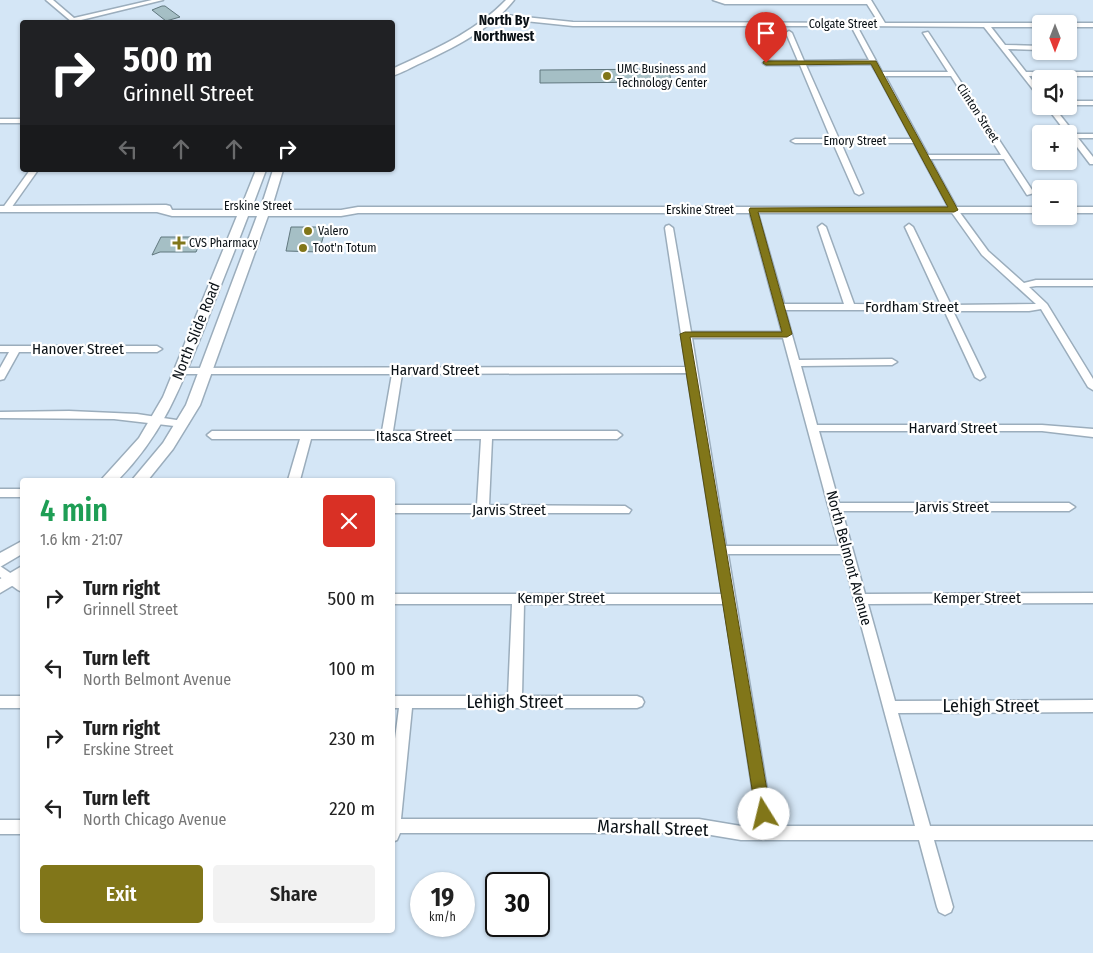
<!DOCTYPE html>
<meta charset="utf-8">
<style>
:root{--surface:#fff;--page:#f2f2f2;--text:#222;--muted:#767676;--accent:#817619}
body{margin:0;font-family:"Fira Sans Condensed",sans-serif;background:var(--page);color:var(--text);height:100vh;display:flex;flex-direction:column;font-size:19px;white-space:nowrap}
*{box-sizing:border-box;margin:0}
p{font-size:16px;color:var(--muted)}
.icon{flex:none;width:28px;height:28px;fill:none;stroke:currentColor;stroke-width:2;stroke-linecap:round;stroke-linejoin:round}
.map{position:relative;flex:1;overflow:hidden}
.side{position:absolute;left:20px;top:478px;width:375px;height:455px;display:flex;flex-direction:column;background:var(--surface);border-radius:5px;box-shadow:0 1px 4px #0004}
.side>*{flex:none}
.guide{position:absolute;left:20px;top:20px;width:375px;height:152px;border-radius:5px;box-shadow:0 1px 4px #0004;background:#202124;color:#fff;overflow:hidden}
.needle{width:32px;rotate:180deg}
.controls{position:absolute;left:1032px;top:15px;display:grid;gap:10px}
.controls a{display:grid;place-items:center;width:45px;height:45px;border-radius:5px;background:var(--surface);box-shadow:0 1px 4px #0004;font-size:25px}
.speed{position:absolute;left:410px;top:872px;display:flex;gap:10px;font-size:25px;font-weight:700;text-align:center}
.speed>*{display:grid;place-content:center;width:65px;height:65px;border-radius:50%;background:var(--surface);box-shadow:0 1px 4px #0004;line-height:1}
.speed small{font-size:12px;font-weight:400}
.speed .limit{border:2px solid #111;border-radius:8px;background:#fff;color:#111}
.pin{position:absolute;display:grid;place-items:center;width:42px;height:42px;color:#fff;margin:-51px -21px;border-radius:50% 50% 50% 0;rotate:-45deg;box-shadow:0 0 5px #0007}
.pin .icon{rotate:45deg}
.me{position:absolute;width:55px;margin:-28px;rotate:351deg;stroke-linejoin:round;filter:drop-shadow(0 0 4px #0008)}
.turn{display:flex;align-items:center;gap:18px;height:105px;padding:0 20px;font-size:22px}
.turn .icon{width:65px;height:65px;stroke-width:2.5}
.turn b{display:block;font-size:35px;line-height:42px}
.lanes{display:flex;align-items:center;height:48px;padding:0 20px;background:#0003;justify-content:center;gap:25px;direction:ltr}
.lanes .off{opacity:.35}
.round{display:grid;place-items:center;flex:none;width:52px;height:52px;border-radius:5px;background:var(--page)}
.overview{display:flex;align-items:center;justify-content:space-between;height:85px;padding:0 20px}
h1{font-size:30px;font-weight:600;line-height:38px;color:#1e9e55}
.primary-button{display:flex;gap:10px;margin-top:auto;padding:10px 20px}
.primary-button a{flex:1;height:58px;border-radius:5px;background:var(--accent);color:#fff;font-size:20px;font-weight:600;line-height:58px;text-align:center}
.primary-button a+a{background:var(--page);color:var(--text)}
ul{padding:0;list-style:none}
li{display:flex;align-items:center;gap:15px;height:70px;padding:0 20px}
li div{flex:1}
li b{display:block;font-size:19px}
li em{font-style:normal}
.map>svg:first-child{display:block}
.building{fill:#a5bfc5;stroke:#61787f}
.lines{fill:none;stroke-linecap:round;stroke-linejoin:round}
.minor-casing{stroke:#9badbc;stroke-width:3}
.major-casing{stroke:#9badbc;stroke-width:3}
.minor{fill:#fff;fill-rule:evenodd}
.major{fill:#fff;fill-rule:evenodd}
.route{fill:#817619;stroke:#544d10}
.poi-dot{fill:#817619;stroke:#fff;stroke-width:2}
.labels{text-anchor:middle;stroke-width:4.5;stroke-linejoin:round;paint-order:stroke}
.far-street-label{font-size:12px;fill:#0a1116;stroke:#fff}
.far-poi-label{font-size:12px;fill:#0a1116;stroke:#fff;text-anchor:start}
.far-neighbourhood-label{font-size:14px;font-weight:bold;fill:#0a1116;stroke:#fff}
.street-label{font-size:15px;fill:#0a1116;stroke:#fff}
.near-street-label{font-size:18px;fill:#0a1116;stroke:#fff}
</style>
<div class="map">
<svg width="1093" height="953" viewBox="0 0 1093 953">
<rect width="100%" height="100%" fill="#d4e6f6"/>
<!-- building -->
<g class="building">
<path d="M 162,6 L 165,6 L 180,17 L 166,21 L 152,10 Z"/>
<path d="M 669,69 L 671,82 L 540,83 L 540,70 Z"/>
<path d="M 291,227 L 326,227 L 319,252 L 286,251 Z"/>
<path d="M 161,237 L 203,237 L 196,252 L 160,252 L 152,255 Z"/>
</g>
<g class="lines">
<defs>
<g id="minor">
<path d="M 46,0 L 53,0 L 74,18 L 152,0 L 163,0 L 77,21 L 78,22 L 72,22 Z"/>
<path d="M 713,0 L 871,0 L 885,23 L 1041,23 L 1043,24 L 1041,24 L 1041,27 L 991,27 L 1005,45 L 1041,46 L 1041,50 L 1008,49 L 1026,72 L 1093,72 L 1093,76 L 1029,76 L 1041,92 L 1041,98 L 1039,97 L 984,27 L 857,26 L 882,72 L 948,72 L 923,33 L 928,32 L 1034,193 L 1027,195 L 1004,159 L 930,159 L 958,210 L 988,251 L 1024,283 L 1036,280 L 1093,280 L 1093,286 L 1036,286 L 1029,287 L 1047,304 L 1093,379 L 1093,390 L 1088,387 L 1041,309 L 1029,311 L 953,311 L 985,377 L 980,380 L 975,377 L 944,310 L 785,310 L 799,360 L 892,359 L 897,362 L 892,365 L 801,366 L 817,425 L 1042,425 L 1093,429 L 1093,437 L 1042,431 L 819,431 L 839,503 L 1069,503 L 1075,507 L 1069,511 L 842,511 L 865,594 L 1093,593 L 1093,603 L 868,604 L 895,701 L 1093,700 L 1093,712 L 898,713 L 930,826 L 1093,826 L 1093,840 L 934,840 L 953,907 L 951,912 L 945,915 L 939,912 L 937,907 L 919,840 L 741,840 L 699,833 L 400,833 L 397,840 L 392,842 L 392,762 L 399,708 L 392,708 L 392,696 L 508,696 L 512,604 L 392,604 L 392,594 L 722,594 L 687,373 L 402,374 L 393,431 L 617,431 L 622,435 L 617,439 L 492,439 L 489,505 L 625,506 L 631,510 L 629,513 L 392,513 L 392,505 L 477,505 L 481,439 L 311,439 L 300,480 L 288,480 L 300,439 L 212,439 L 207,435 L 212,431 L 382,431 L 392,374 L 180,374 L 175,371 L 180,368 L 686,367 L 665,228 L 666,226 L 669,225 L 673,228 L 691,332 L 782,332 L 749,210 L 753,208 L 757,210 L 784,304 L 844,304 L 818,227 L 822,224 L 826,227 L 854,304 L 941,305 L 905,227 L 909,224 L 913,227 L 951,305 L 1036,304 L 982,255 L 950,210 L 914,143 L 841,143 L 863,193 L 859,195 L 855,193 L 833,143 L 795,143 L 791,141 L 795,139 L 831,139 L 800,65 L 766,65 L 763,63 L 766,61 L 798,61 L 786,33 L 789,31 L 792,33 L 804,61 L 869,60 L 851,26 L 573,26 L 495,18 L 492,16 L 495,14 L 573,22 L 879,23 L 867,4 L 725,4 ZM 871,64 L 877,74 L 912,139 L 839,139 L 806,65 ZM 885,76 L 951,76 L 1001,155 L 928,155 ZM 692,338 L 783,338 L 839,546 L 726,546 ZM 728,554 L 842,554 L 915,826 L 773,826 ZM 524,604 L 724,604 L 758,826 L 741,826 L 699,819 L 401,819 L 412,708 L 637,708 L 642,706 L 644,702 L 642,698 L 637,696 L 522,696 Z"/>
<path d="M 1069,23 L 1093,23 L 1093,27 L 1069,27 L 1069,24 L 1067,24 Z"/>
<rect x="1069" y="101" width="24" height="4"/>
<path d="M 1046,106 L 1053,106 L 1075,134 L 1093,134 L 1093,138 L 1078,138 L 1093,157 L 1093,164 L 1090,164 Z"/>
<rect x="0" y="119" width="22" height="4"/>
<path d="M 30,170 L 38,170 L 9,211 L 3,211 L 2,209 Z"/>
<path d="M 0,346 L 157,346 L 162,349 L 157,352 L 19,352 L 4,379 L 0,380 L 0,368 L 9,352 L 0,352 Z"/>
<path d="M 69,411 L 137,414 L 183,421 L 188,424 L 183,427 L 114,419 L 0,418 L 0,412 Z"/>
<rect x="0" y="489" width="22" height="8"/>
<path d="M 0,566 L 22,581 L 22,592 L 18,590 L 0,577 Z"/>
<rect x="0" y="696" width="22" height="12"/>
<rect x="0" y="820" width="22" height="14"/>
</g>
<g id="major">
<path d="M 506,0 L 514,0 C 490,30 455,47 421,63 C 412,67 402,73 392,76 L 392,69 C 433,50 474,33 506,0 Z"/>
<path d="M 256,170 L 266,170 L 251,210 L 260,210 L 273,170 L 283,170 L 271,210 L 341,210 L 358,207 L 1041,207 L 1041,213 L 358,213 L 341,216 L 268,216 L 200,405 L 173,449 L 148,480 L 132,480 L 163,443 L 186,405 L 257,216 L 248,216 C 234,253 219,289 205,326 C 181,386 164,433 118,480 L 101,480 L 139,438 L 163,397 L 237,216 L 172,216 L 157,212 L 0,212 L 0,206 L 166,205 L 170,206 L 172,210 L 240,210 Z"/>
<rect x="1069" y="207" width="24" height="6"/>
<path d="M 22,541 L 22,554 L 0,567 L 0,553 Z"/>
<path d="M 22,566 L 22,580 L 0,593 L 0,579 Z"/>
</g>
</defs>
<!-- minor casing -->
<use href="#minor" class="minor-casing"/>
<!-- major casing -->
<use href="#major" class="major-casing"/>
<!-- minor -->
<use href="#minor" class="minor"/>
<!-- major -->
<use href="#major" class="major"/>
</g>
<!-- route -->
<path class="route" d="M 764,61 L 876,61 L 958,210 L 954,212 L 758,212 L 792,334 L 787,337 L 690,337 L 771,814 L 769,818 L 764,820 L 759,818 L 756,814 L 680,334 L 685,332 L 782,332 L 749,210 L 750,208 L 948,207 L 871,64 L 766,65 L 763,63 Z"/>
<!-- markers -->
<g class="poi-dot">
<circle cx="607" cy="76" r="5"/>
<circle cx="308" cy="231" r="5"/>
<path d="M176.5 235.5h5v5h5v5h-5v5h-5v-5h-5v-5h5z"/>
<circle cx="303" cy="248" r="5"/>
</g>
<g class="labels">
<!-- far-street labels -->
<g class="far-street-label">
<text x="843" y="28">Colgate Street</text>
<text transform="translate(978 113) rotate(57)" y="4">Clinton Street</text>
<text x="855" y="145">Emory Street</text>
<text x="258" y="210">Erskine Street</text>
<text x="700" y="214">Erskine Street</text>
</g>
<!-- far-poi labels -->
<g class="far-poi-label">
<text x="617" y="73">UMC Business and<tspan x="617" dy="14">Technology Center</tspan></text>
<text x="318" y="235">Valero</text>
<text x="189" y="247">CVS Pharmacy</text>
<text x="313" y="252">Toot'n Totum</text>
</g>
<!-- far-neighbourhood labels -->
<g class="far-neighbourhood-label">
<text x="504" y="25">North By<tspan x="504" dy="16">Northwest</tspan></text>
</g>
<!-- street labels -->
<g class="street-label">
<text x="912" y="312">Fordham Street</text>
<text transform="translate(196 331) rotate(-68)" y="5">North Slide Road</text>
<text x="78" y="354">Hanover Street</text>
<text x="435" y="375">Harvard Street</text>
<text x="953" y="433">Harvard Street</text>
<text x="414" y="441">Itasca Street</text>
<text x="952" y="512">Jarvis Street</text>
<text x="509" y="515">Jarvis Street</text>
<text transform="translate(849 558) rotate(75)" y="5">North Belmont Avenue</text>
<text x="561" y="603">Kemper Street</text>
<text x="977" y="603">Kemper Street</text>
</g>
<!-- near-street labels -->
<g class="near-street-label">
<text x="515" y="708">Lehigh Street</text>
<text x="991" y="712">Lehigh Street</text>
<text transform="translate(653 828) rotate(2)" y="6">Marshall Street</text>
</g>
</g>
</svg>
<div class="controls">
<a><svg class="needle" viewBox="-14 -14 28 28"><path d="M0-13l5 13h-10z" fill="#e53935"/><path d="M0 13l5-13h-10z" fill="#767676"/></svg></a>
<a><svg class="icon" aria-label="sound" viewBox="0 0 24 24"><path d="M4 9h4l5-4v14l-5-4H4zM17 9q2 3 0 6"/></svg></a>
<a>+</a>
<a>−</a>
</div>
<div class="speed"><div>19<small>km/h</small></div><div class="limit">30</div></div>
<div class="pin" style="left:766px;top:63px;background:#d93025"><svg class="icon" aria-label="arrive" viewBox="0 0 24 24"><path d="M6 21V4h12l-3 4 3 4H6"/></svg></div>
<svg class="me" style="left:764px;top:814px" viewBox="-20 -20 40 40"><circle r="19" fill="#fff"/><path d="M0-13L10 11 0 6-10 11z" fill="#817619"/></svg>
<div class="guide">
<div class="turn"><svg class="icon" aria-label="right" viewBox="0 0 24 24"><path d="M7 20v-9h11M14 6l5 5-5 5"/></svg><div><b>500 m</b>Grinnell Street</div></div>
<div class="lanes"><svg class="icon off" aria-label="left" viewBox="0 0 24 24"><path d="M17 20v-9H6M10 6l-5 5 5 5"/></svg><svg class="icon off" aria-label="ahead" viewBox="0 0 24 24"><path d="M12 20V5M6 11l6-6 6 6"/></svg><svg class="icon off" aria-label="ahead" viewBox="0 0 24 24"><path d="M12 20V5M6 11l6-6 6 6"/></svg><svg class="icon" aria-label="right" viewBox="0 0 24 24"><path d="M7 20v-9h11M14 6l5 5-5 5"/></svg></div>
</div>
<section class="side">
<div class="overview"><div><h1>4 min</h1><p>1.6 km · 21:07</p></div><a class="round" style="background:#d93025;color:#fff"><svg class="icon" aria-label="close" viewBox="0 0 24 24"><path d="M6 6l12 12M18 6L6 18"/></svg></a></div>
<ul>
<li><svg class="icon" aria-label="right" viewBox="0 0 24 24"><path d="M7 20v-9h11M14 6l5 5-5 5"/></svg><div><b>Turn right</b><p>Grinnell Street</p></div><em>500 m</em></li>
<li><svg class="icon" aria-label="left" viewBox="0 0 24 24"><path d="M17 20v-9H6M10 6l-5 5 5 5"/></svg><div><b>Turn left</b><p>North Belmont Avenue</p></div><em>100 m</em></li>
<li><svg class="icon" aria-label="right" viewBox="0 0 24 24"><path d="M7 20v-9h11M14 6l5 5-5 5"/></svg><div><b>Turn right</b><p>Erskine Street</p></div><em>230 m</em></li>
<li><svg class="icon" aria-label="left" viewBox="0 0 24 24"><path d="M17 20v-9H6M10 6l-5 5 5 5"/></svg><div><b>Turn left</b><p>North Chicago Avenue</p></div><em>220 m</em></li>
</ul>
<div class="primary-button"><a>Exit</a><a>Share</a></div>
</section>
</div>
